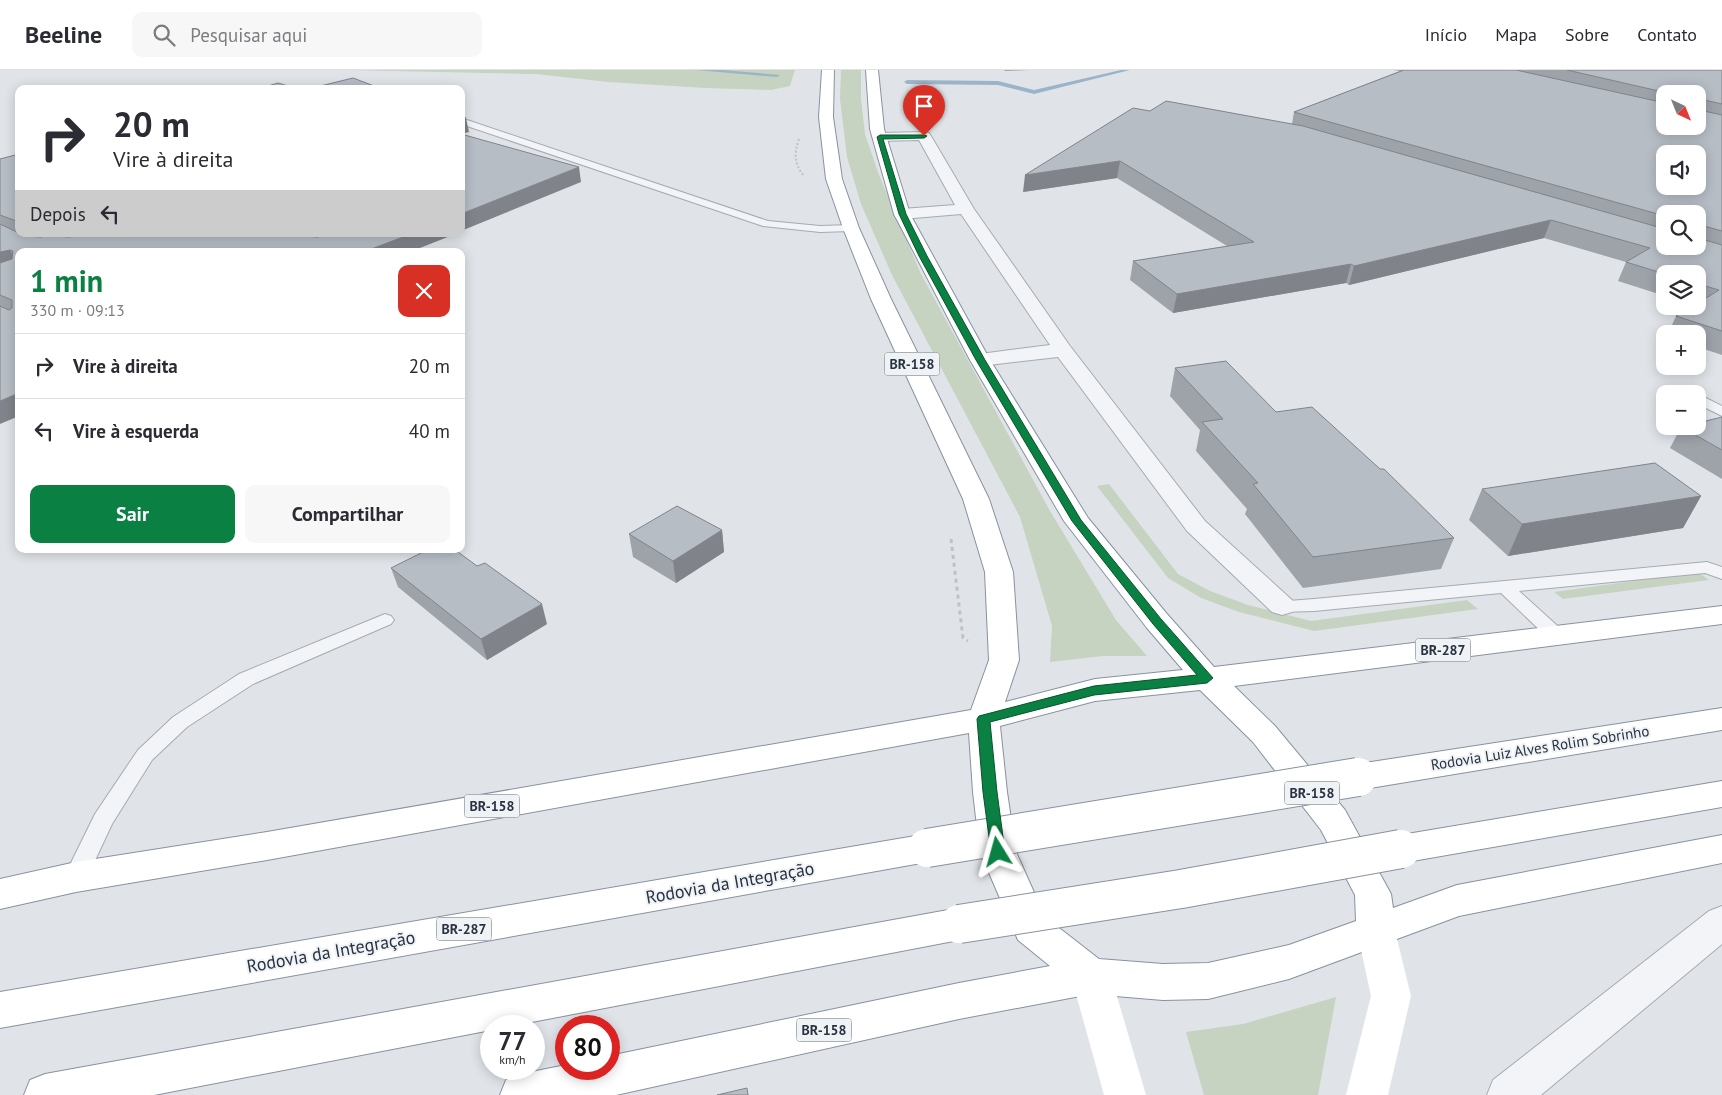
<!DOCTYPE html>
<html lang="pt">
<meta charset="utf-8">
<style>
:root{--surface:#fff;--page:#f7f7f7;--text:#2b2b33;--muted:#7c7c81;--line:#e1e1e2;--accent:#0b8043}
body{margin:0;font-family:"PT Sans",sans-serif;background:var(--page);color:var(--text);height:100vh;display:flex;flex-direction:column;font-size:19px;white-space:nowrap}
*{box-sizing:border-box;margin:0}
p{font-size:16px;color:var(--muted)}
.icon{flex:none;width:28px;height:28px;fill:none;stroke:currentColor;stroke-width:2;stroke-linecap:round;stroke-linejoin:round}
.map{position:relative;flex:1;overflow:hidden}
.side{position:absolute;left:15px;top:178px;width:450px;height:305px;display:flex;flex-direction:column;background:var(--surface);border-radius:10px;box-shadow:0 2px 12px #0003}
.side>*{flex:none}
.top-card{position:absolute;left:15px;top:15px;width:450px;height:152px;border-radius:10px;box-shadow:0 2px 12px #0003;background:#fff;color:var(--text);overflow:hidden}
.needle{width:32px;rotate:137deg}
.buttons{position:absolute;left:1656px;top:15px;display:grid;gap:10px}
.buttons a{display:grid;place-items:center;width:50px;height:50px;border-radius:10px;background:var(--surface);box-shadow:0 2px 12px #0003;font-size:25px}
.speed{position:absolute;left:480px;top:945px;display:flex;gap:10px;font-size:25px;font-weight:700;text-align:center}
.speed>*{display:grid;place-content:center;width:65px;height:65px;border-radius:50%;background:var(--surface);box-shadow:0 2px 12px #0003;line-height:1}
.speed small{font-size:12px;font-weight:400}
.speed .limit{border:8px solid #d22;background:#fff;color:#111}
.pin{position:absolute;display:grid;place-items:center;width:42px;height:42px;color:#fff;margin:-51px -21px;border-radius:50% 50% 50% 0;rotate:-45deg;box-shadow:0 0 5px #0007}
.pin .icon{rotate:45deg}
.me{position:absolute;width:55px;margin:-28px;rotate:352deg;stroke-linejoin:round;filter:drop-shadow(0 0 4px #0008)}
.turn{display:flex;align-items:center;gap:18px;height:105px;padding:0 15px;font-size:22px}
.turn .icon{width:65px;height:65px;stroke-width:2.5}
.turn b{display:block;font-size:35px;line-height:42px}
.then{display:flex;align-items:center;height:48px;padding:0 15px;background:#0003;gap:10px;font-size:19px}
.round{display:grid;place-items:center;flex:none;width:52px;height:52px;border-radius:10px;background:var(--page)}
.headline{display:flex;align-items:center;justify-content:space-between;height:85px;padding:0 15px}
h1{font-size:30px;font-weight:600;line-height:38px;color:var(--accent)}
.button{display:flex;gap:10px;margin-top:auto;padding:10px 15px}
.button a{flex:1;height:58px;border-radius:10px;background:var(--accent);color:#fff;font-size:20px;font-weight:600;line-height:58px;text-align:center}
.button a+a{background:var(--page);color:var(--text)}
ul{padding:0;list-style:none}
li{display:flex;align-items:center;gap:15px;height:65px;padding:0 15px;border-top:1px solid var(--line)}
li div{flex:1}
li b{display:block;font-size:19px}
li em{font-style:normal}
header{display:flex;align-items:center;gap:30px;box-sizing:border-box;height:70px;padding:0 25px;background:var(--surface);border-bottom:1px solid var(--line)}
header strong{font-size:24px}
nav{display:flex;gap:28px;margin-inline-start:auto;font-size:18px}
.search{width:350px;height:45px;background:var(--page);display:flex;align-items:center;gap:12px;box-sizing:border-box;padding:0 18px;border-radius:10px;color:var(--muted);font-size:19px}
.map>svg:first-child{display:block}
.green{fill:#c6d3c1}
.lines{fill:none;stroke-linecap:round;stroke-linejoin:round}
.stream{fill:#9bb4c9;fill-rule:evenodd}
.service-casing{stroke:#a5abb3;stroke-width:2}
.minor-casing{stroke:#a5abb3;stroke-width:2}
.trunk-casing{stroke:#87929f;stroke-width:2}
.path-far1{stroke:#bec2c7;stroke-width:2;stroke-dasharray:2 2;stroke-linecap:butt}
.path{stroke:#bec2c7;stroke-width:3;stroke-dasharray:4 4;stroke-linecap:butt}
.service{fill:#f2f4f7;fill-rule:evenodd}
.minor{fill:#f2f4f7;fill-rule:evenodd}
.secondary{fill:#fff;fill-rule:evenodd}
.trunk{fill:#fff;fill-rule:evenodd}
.trunk-bridge-far1-casing{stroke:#87929f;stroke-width:32;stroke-linecap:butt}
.trunk-bridge-casing{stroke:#87929f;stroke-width:40;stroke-linecap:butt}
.trunk-bridge-far1{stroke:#fff;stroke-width:29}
.trunk-bridge{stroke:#fff;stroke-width:38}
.wall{fill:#9da3a9;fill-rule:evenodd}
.shaded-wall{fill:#80848a}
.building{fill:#b7bdc5;stroke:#80848a;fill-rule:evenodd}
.route{fill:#0b8043;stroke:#07532c}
.labels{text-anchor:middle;stroke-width:4;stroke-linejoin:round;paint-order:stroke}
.shield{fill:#eff3f6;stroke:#646c77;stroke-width:1}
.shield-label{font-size:14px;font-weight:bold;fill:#293240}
.street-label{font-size:15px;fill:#293240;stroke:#eff3f6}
.near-street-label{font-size:18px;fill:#293240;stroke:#eff3f6}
</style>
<header>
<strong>Beeline</strong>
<div class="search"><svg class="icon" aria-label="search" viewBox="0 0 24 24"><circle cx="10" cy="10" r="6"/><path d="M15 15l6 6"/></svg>Pesquisar aqui</div>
<nav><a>Início</a><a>Mapa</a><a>Sobre</a><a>Contato</a></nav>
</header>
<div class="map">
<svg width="1722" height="1025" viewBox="0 0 1722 1025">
<rect width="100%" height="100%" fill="#e0e4e9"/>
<!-- green -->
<g class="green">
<path d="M 347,0 L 795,0 L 790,16 L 771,20 L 705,18 L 608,12 L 536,4 Z"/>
<path d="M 841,0 L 861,0 L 861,29 L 865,64 L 879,105 L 921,204 L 1050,441 L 1116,550 L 1147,586 L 1103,586 L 1050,592 L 1052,556 L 1020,447 L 892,205 L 861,134 L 847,87 L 840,29 Z"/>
<path d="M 1109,414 L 1178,504 L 1210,521 L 1248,535 L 1311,551 L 1467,530 L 1478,539 L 1314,561 L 1239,542 L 1201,528 L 1168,508 L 1097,416 Z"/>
<path d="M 1698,502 L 1709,510 L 1563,529 L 1554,522 Z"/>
<path d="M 1336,927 L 1318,1025 L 1204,1025 L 1186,962 L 1243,954 Z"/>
</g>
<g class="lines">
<!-- stream -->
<g class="stream">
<path d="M 696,0 L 723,0 L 780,5 L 777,7 Z"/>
<path d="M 1121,0 L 1130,0 L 1034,24 L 998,15 L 907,14 L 904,12 L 907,10 L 998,11 L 1034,20 Z"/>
</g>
<defs>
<g id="service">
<path d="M 461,48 L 768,151 L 820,156 L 851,155 L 856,158 L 851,161 L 820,162 L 763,156 L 461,54 Z"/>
<path d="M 1698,324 L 1722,336 L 1722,346 L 1698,334 Z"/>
<path d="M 1707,492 L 1722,497 L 1722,509 L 1705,503 L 1519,521 L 1563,561 L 1565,565 L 1563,569 L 1556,571 L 1549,569 L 1501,523 L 1314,541 L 1282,542 L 1276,540 L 1273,536 L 1276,532 L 1314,529 Z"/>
<path d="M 385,544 L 391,546 L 394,550 L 391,554 L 253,614 L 187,657 L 152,690 L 112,754 L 84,814 L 76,817 L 68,814 L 64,807 L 95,744 L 138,680 L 173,647 L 239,604 Z"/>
</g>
<g id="minor">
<path d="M 924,62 L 929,63 L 931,66 L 974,139 L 1070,276 L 1205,451 L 1292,530 L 1296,536 L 1292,542 L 1282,545 L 1272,542 L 1187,461 L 1058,287 L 980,296 L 973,294 L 970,290 L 973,286 L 980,284 L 1050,275 L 961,144 L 902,149 L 896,148 L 894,144 L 896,140 L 902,139 L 955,135 L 919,70 L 880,71 L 875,70 L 873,67 L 875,64 L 880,63 Z"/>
<path d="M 1722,836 L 1722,874 L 1541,1025 L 1487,1025 L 1493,1010 L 1709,841 Z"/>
</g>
<g id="trunk">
<path d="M 822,0 L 834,0 L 833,47 L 842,109 L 859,158 L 891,229 L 989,429 L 1013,502 L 1019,590 L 1005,632 L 1095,609 L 1183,600 L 1147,558 L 1064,451 L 970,290 L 894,144 L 870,59 L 866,0 L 878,0 L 884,59 L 910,144 L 990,290 L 1088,448 L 1167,544 L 1214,597 L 1722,536 L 1722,554 L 1234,616 L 1275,656 L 1345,740 L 1391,824 L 1393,838 L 1457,815 L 1722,765 L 1722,793 L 1459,846 L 1289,909 L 1208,929 L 1163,930 L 1091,924 L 959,949 L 616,1025 L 500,1025 L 506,1010 L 521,1004 L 566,995 L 566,999 L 609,999 L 609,986 L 959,913 L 1050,896 L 1018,870 L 980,782 L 973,722 L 969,663 L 267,790 L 76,822 L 0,839 L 0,809 L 76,792 L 267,762 L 971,640 L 989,590 L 985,502 L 963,429 L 871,229 L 843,158 L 826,109 L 819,47 ZM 1200,620 L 1253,672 L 1321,760 L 1355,825 L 1356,851 L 1289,875 L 1208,893 L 1163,894 L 1099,889 L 1045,847 L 1016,782 L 1007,722 L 1000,656 L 1095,631 Z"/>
<path d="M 1722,638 L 1722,660 L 1358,720 L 1346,716 L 1341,707 L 1346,698 L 1358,694 Z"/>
<path d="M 1722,711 L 1722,737 L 1401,793 L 1388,789 L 1383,779 L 1388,769 L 1401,765 Z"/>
<path d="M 927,764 L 940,768 L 945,778 L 940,788 L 927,792 L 0,958 L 0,922 Z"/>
<path d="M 959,838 L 972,843 L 978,854 L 972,865 L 959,870 L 511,956 L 491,956 L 491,960 L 154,1025 L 24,1025 L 30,1010 L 45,1004 Z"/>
</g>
</defs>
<!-- service casing -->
<use href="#service" class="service-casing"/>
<!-- minor casing -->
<use href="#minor" class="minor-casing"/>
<!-- trunk casing -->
<use href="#trunk" class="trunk-casing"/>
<!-- path-far1 -->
<path class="path-far1" d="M 799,69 C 794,83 794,94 804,106"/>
<!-- path -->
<path class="path" d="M 951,469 L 963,568 L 968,571"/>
<!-- service -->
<use href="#service" class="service"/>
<!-- minor -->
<use href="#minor" class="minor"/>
<!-- secondary -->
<g class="secondary">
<path d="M 1376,845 L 1389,849 L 1395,861 L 1411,926 L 1388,1025 L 1346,1025 L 1371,926 L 1357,861 L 1363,849 Z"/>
<path d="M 1091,888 L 1105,894 L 1111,906 L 1146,1025 L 1104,1025 L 1071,906 L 1077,894 Z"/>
</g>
<!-- trunk -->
<use href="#trunk" class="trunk"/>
<defs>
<path id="trunk-bridge-far1" d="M 1350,708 L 1358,707"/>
<g id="trunk-bridge">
<path d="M 927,778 L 1358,707"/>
<path d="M 959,854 L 1181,819 L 1401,779"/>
</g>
</defs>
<!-- trunk-bridge-far1 casing -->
<use href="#trunk-bridge-far1" class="trunk-bridge-far1-casing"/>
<!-- trunk-bridge casing -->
<use href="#trunk-bridge" class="trunk-bridge-casing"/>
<!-- trunk-bridge-far1 -->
<use href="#trunk-bridge-far1" class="trunk-bridge-far1"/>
<!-- trunk-bridge -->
<use href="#trunk-bridge" class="trunk-bridge"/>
</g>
<!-- wall -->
<g class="wall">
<path d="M 1004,0 L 1030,0 L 1005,1 Z"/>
<path d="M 1393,0 L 1722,0 L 1722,285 L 1698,277 L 1698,264 L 1668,264 L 1676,246 L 1698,236 L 1698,204 L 1665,204 L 1665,226 L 1618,211 L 1626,192 L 1544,168 L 1349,215 L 1346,213 L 1173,243 L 1130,210 L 1133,191 L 1227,176 L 1117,108 L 1023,122 L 1150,41 L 1292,54 L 1294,42 L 1400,1 ZM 1665,24 L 1698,24 L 1665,56 ZM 1665,144 L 1698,144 L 1698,176 L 1665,176 Z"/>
<path d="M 19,84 L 19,164 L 455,164 L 412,181 L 19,181 L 0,354 L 0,89 Z"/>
<path d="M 1175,298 L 1276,342 L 1454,468 L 1441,499 L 1303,518 L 1245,444 L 1247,439 L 1196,381 L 1200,360 L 1170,326 Z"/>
<path d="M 1722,347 L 1722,409 L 1670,378 L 1681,357 Z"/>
<path d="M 1482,419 L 1701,426 L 1683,458 L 1508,486 L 1469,450 Z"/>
<path d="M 722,460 L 724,482 L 676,513 L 633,487 L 629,464 Z"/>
<path d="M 391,498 L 547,554 L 487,590 L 398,517 Z"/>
</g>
<!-- shaded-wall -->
<g class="shaded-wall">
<path d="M 466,48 L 469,62 L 461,64 L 461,49 Z"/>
<path d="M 1120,91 L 1117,108 L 1023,122 L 1025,105 Z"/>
<path d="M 579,97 L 581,112 L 461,161 L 461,144 Z"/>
<path d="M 1551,150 L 1544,168 L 1349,215 L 1354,196 Z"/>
<path d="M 64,164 L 115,164 L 73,177 L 63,165 Z"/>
<path d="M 411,164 L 455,164 L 412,181 L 366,181 Z"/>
<path d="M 10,180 L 19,196 L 0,201 L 0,182 Z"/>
<path d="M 1351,194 L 1346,213 L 1173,243 L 1177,224 Z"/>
<path d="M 19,323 L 19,346 L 0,354 L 0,331 Z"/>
<path d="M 1701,426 L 1683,458 L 1508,486 L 1522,454 Z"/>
<path d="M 722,460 L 724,482 L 676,513 L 673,491 Z"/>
<path d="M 542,534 L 547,554 L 487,590 L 481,569 Z"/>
</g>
<!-- building -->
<g class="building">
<path d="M 1404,0 L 1516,0 L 1665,33 L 1665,56 L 1698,56 L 1698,24 L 1672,24 L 1567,0 L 1722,0 L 1722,34 L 1704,30 L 1704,41 L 1722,45 L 1722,161 L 1704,156 L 1698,156 L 1698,144 L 1665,144 L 1665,146 L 1294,42 ZM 1665,84 L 1698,84 L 1698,116 L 1665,116 Z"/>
<path d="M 353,8 L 382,19 L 308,19 Z"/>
<path d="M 278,13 L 298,19 L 258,19 Z"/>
<path d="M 1166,31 L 1303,56 L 1665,159 L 1665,176 L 1698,176 L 1698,168 L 1722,175 L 1722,261 L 1676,246 L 1693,236 L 1698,236 L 1698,233 L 1719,220 L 1698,214 L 1698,204 L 1665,204 L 1626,192 L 1650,178 L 1551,150 L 1354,196 L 1351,194 L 1177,224 L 1133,191 L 1254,172 L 1120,91 L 1025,105 L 1133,38 L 1150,41 Z"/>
<path d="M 461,46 L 466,48 L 461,49 Z"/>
<path d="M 461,64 L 579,97 L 461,144 Z"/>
<path d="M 19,84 L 19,152 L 0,145 L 0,89 Z"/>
<path d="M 0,154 L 19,163 L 19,164 L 26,166 L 42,167 L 44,165 L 44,164 L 64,164 L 63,165 L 65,167 L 81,166 L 90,164 L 294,164 L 301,166 L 318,167 L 320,165 L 319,164 L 411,164 L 366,181 L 19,181 L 19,323 L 0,331 L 0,236 L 9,240 L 12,238 L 12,230 L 0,225 L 0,193 L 12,189 L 13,181 L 10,180 L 0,182 Z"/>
<path d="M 1226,291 L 1276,342 L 1312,337 L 1380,399 L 1384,399 L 1454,468 L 1313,487 L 1253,414 L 1258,413 L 1202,352 L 1223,349 L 1175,298 Z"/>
<path d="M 1722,347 L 1722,380 L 1681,357 L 1684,356 L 1698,356 L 1698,353 Z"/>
<path d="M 1655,393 L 1701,426 L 1522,454 L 1482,419 Z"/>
<path d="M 677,436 L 722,460 L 673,491 L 629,464 Z"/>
<path d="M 429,479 L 454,479 L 477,496 L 485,493 L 542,534 L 481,569 L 391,498 Z"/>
<path d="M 747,1018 L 748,1025 L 717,1025 Z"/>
</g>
<!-- route -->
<path class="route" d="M 880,65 L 924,65 L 927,66 L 924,68 L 883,69 L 906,144 L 927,186 L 985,290 L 1081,450 L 1161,549 L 1213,608 L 1207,613 L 1094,625 L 990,652 L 997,722 L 1005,782 L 1003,786 L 998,788 L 993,786 L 991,782 L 983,722 L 977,649 L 979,646 L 1094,616 L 1197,605 L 1153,554 L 1072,451 L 976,290 L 919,186 L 899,144 L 877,67 Z"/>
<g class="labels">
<!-- shield labels -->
<g class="shield">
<rect x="884.5" y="282.5" width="55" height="23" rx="4"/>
<rect x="1415.5" y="568.5" width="55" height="23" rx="4"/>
<rect x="1284.5" y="711.5" width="55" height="23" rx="4"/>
<rect x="464.5" y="724.5" width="55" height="23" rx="4"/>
<rect x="436.5" y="847.5" width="55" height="23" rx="4"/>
<rect x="796.5" y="948.5" width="55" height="23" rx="4"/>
</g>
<g class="shield-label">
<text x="912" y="299">BR-158</text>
<text x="1443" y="585">BR-287</text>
<text x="1312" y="728">BR-158</text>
<text x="492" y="741">BR-158</text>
<text x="464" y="864">BR-287</text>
<text x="824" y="965">BR-158</text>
</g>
<!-- street labels -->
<g class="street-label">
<text transform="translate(1540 678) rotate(-9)" y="5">Rodovia Luiz Alves Rolim Sobrinho</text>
</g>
<!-- near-street labels -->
<g class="near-street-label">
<text transform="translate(730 813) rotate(-10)" y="6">Rodovia da Integração</text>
<text transform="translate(331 882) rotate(-10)" y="6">Rodovia da Integração</text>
</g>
</g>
</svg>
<div class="buttons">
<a><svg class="needle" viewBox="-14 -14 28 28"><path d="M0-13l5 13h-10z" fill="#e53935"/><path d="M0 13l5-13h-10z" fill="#7c7c81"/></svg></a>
<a><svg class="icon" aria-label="sound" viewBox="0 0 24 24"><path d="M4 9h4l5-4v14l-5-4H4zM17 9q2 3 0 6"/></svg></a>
<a><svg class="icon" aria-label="search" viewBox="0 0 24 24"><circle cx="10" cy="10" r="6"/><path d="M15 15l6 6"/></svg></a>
<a><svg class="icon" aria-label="layers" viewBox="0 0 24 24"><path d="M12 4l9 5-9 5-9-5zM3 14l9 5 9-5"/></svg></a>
<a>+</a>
<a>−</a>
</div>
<div class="speed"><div>77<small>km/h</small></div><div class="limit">80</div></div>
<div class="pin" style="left:924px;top:66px;background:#d93025"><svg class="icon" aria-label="arrive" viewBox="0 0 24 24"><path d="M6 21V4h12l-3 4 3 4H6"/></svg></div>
<svg class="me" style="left:998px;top:782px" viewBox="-20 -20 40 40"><path d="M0-17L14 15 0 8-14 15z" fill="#0b8043" stroke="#fff" stroke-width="4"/></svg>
<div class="top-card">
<div class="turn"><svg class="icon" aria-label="right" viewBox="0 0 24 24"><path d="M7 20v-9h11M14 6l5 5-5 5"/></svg><div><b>20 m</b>Vire à direita</div></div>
<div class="then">Depois<svg class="icon" aria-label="left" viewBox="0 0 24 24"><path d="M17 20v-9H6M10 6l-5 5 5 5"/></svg></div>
</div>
<section class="side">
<div class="headline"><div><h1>1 min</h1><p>330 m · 09:13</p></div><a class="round" style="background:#d93025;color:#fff"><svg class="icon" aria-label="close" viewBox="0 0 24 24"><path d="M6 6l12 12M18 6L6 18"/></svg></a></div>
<ul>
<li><svg class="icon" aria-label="right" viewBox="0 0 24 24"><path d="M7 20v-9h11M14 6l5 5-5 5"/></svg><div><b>Vire à direita</b></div><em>20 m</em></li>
<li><svg class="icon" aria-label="left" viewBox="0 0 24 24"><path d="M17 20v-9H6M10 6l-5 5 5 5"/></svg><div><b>Vire à esquerda</b></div><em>40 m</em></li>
</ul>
<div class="button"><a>Sair</a><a>Compartilhar</a></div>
</section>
</div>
